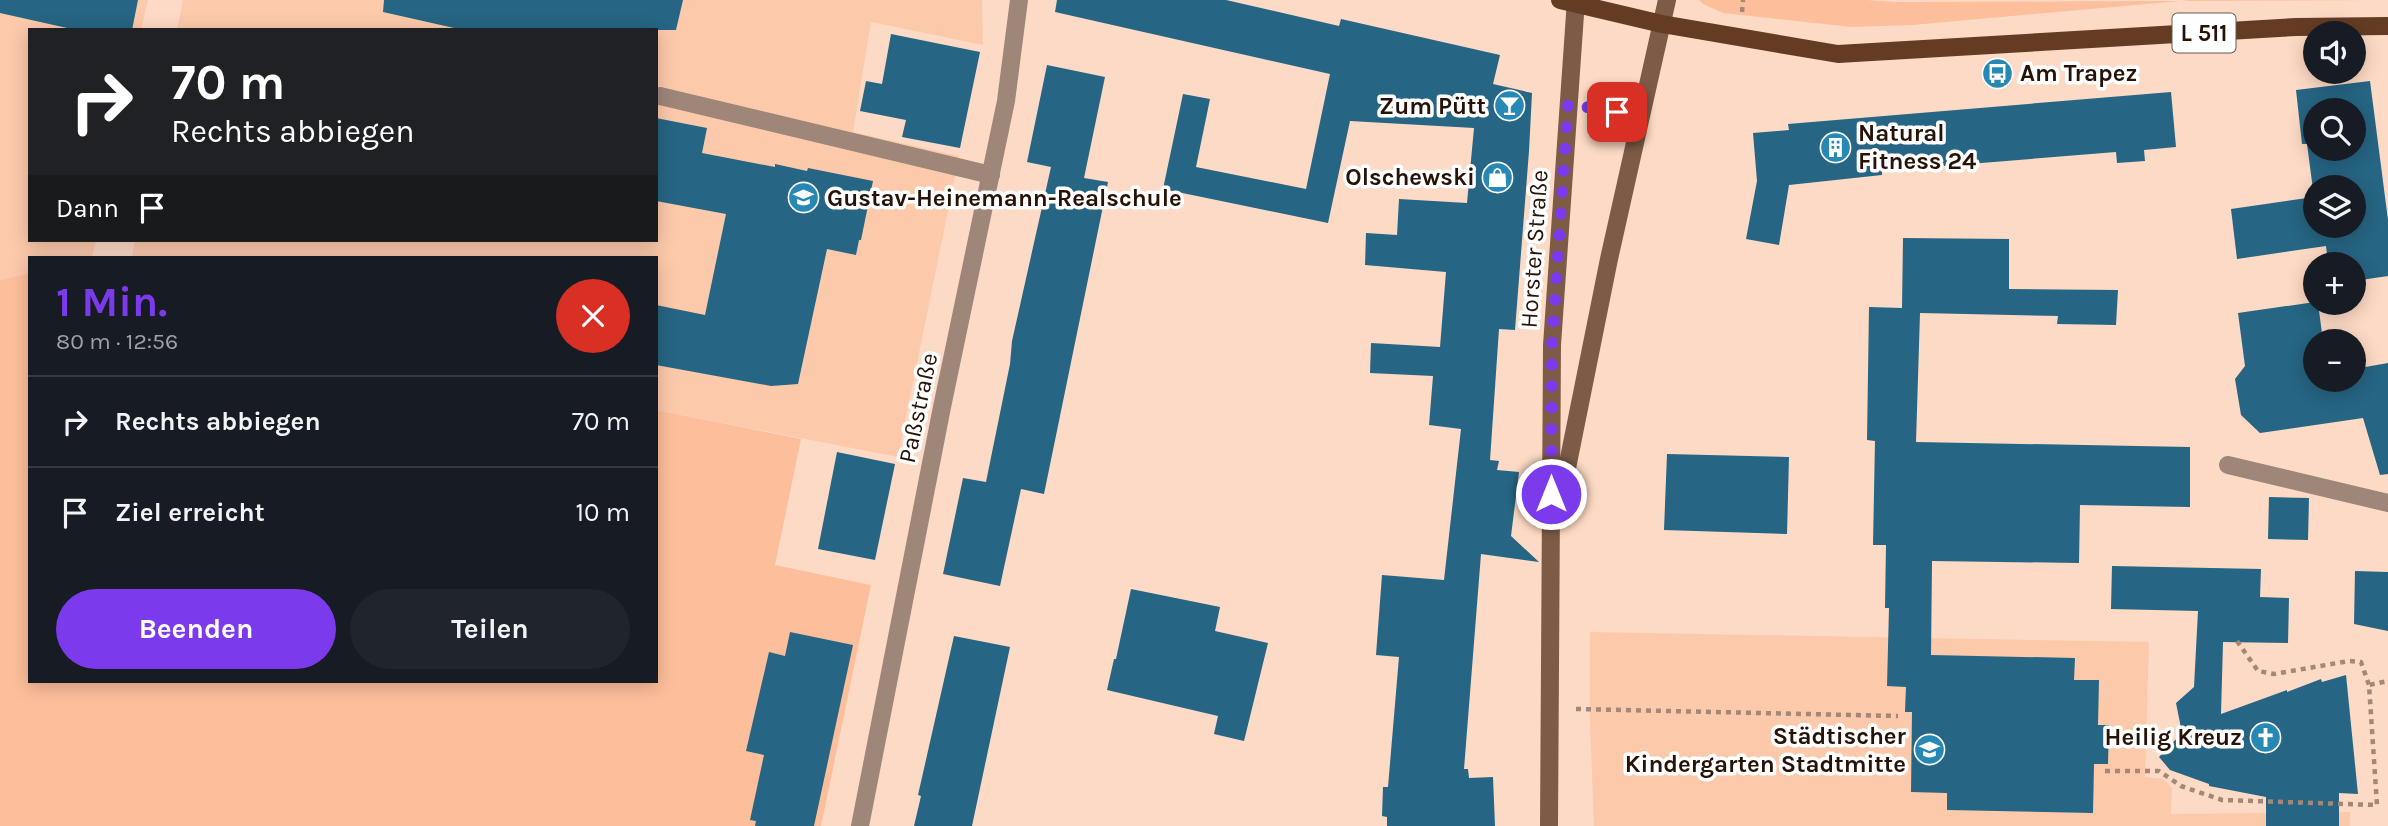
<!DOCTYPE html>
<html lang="de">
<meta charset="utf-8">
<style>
:root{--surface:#171b24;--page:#20242c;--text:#f1f3f6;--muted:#9ea1a6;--line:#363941;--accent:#7c3aed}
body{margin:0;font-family:Karla,sans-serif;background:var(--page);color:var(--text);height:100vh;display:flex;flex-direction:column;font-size:26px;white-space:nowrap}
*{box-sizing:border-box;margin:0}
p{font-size:23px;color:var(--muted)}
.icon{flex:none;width:38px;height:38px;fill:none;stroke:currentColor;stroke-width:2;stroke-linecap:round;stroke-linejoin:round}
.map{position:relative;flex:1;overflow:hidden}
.details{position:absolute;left:28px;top:256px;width:630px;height:427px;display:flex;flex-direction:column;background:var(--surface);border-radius:0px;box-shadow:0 4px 18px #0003}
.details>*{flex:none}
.banner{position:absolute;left:28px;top:28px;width:630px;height:214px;border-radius:0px;box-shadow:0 4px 18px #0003;background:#202124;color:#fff;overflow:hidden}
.fabs{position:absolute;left:2303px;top:21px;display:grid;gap:14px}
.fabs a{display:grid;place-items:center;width:63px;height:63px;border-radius:50%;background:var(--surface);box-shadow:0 4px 18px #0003;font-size:35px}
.pin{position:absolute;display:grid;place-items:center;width:60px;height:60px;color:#fff;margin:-30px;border-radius:14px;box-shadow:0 4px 10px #0006}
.me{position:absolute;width:77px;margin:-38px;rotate:0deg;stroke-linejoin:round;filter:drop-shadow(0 0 5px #0008)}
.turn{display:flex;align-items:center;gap:24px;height:147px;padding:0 28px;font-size:32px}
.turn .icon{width:91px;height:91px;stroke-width:2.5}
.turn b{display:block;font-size:49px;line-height:60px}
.then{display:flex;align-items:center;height:66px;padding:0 28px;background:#0003;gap:14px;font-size:26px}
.round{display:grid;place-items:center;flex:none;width:74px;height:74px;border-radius:37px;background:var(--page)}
.head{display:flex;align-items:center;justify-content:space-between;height:119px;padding:0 28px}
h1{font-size:42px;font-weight:700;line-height:52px;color:var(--accent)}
.action{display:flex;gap:14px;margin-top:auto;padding:14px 28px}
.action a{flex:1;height:80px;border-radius:42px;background:var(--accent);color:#fff;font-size:28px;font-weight:700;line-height:80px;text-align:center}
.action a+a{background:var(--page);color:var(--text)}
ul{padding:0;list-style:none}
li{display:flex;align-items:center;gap:21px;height:91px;padding:0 28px;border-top:2px solid var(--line)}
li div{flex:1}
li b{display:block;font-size:26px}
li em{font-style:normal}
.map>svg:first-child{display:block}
.built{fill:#fdc9ab}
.green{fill:#fdbf9b}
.building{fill:#266583;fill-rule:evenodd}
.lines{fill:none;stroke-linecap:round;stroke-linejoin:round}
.path{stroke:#a48776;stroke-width:4.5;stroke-dasharray:5 5;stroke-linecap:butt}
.lane{stroke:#9e8679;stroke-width:18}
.street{stroke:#9e8679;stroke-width:18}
.secondary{stroke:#7d5b47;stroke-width:18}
.primary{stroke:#643c23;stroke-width:18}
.route{stroke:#7c3aed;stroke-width:12;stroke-dasharray:0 21.6}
.labels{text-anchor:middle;stroke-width:7;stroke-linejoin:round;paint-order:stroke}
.shield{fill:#fff;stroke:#675951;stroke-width:2}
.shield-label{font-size:23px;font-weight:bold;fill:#261206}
.poi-label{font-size:24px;font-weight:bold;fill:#261206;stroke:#fff;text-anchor:end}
.street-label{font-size:24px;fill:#261206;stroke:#fff}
</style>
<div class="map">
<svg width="2388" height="826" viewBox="0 0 2388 826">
<rect width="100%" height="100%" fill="#fddac5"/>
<!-- built -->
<g class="built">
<path d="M 0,0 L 148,0 L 141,30 L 30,30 L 30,240 L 96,240 L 92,257 L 30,257 L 30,273 L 0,280 Z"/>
<path d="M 183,0 L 982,0 L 983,45 L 871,22 L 853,132 L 959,156 L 898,457 L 656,410 L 656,257 L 132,257 L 135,240 L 656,240 L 656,30 L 177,30 Z"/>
<path d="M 1590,632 L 2149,642 L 2145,777 L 2163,779 L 2172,788 L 2171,814 L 2350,812 L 2350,826 L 1594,826 L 1590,721 Z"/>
</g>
<!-- green -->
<g class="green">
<path d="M 1699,0 L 1867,0 L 1896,2 L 2381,0 L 2191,0 L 1913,25 L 1852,27 L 1723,13 L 1703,4 Z"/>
<path d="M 30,273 L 30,681 L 656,681 L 656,410 L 801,439 L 775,565 L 871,585 L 821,826 L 0,826 L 0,280 Z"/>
</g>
<!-- building -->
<g class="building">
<path d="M 0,0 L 138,0 L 132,30 L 76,30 L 0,13 Z"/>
<path d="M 384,0 L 683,0 L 676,30 L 463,30 L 383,12 Z"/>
<path d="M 1057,0 L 1226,0 L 1339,26 L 1341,19 L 1500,55 L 1493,84 L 1532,93 L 1529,151 L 1515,330 L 1499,329 L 1490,460 L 1499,461 L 1497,470 L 1519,472 L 1511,536 L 1539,562 L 1481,554 L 1464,769 L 1468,769 L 1469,778 L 1493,777 L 1495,826 L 1387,826 L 1387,817 L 1382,816 L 1383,787 L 1388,787 L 1399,657 L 1376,655 L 1382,575 L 1444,580 L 1461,429 L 1429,425 L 1433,376 L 1370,373 L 1371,343 L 1440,347 L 1446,272 L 1365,265 L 1366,233 L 1397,235 L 1399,199 L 1467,203 L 1474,128 L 1350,121 L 1328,223 L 1163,189 L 1183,94 L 1210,99 L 1196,167 L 1306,189 L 1330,74 L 1055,12 Z"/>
<path d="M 891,34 L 980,52 L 960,148 L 902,137 L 906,120 L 860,111 L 866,81 L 882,84 Z"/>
<path d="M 1047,65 L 1105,77 L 1084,178 L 1108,182 L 1044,494 L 1021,489 L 1000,586 L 943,574 L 963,478 L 986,482 L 1010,364 L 1012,341 L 1051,167 L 1027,162 Z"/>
<path d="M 2370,81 L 2388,220 L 2388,276 L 2354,281 L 2354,264 L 2328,264 L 2326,246 L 2237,259 L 2231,209 L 2314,197 L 2307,144 L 2302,144 L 2296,90 ZM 2315,110 L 2354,110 L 2354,149 L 2315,149 ZM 2315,187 L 2354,187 L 2354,226 L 2315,226 Z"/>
<path d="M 2171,92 L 2176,147 L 2144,150 L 2145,161 L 2117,163 L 2116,152 L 1882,171 L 1882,175 L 1789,185 L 1779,245 L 1746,239 L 1757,181 L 1753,133 L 1789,130 L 1788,124 Z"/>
<path d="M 656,118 L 707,128 L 702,153 L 775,167 L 775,164 L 807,171 L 808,168 L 873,181 L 861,240 L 859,240 L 856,255 L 827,249 L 798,384 L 771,386 L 656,365 L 656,305 L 705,315 L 726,214 L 656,201 Z"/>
<path d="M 1903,238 L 2009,239 L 2009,289 L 2118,290 L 2116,325 L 2057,324 L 2058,316 L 1920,313 L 1916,442 L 2190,447 L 2190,507 L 2080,505 L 2079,563 L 1932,561 L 1931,655 L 2075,658 L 2074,680 L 2099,680 L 2098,725 L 2109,725 L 2108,764 L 2094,764 L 2093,813 L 1947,810 L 1947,793 L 1911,792 L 1912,712 L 1905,712 L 1906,687 L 1887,686 L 1889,608 L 1885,608 L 1886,545 L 1873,545 L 1875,441 L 1867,440 L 1869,307 L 1902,308 Z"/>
<path d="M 2315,302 L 2318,303 L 2323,341 L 2315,341 L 2315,380 L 2354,380 L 2354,369 L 2388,363 L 2388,474 L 2380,475 L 2363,418 L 2260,433 L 2241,415 L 2235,379 L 2245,366 L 2238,313 Z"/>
<path d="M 837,452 L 895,464 L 875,560 L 818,549 Z"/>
<path d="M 1667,454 L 1789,457 L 1787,534 L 1664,530 Z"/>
<path d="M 2269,497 L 2309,498 L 2308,540 L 2268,539 Z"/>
<path d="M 2112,566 L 2261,569 L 2260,597 L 2289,598 L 2288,643 L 2223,642 L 2221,714 L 2287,690 L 2287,692 L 2321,679 L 2322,682 L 2346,675 L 2358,794 L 2339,793 L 2339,826 L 2266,826 L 2266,797 L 2209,786 L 2209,784 L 2170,770 L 2159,757 L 2182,733 L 2176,703 L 2194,687 L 2198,611 L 2111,609 Z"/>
<path d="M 2355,571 L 2388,572 L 2388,631 L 2354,624 Z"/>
<path d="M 1131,589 L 1220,607 L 1215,631 L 1268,643 L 1244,741 L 1214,734 L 1218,716 L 1107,690 L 1114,659 L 1116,659 Z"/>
<path d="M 790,632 L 853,645 L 814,826 L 755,826 L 756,821 L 750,820 L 764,755 L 746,751 L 769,652 L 785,656 Z"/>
<path d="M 954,636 L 1010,647 L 972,826 L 914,826 L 921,796 L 918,795 Z"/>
</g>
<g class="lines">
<!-- path -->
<g class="path">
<path d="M 1742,12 L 1743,0"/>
<path d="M 1594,108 L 1616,112"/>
<path d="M 2237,641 L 2258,671 L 2274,674 L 2349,661 L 2361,662 L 2369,685"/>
<path d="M 1576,709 L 1898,716"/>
<path d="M 2105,771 L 2159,771 L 2181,786 L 2222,800 L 2377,805 L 2369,685 L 2388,681"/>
</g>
<!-- lane -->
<g class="lane">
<path d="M 660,96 L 991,175"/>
<path d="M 2228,465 L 2388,503"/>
</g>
<!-- street -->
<path class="street" d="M 860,826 L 942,407 L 1006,101 L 1019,0"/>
<!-- secondary -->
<g class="secondary">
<path d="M 1558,513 L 1609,259 L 1667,0"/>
<path d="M 1549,826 L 1552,345 L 1576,0"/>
</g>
<!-- primary -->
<path class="primary" d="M 1560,0 L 1662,24 L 1838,54 L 2296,27 L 2388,26"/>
</g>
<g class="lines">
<!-- route -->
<path class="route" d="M 1551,494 L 1552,345 L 1568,104 L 1617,112"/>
</g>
<!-- icons -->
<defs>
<symbol id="bus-disc" viewBox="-11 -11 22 22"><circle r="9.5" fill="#2688b3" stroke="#fff"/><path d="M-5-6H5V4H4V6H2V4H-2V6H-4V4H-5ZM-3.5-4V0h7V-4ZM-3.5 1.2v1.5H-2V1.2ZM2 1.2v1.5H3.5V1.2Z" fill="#fff"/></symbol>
<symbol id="bar-disc" viewBox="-11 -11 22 22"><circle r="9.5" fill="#2688b3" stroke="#fff"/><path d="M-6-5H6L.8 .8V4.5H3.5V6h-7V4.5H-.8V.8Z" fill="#fff"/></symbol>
<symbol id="building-disc" viewBox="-11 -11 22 22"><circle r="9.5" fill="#2688b3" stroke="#fff"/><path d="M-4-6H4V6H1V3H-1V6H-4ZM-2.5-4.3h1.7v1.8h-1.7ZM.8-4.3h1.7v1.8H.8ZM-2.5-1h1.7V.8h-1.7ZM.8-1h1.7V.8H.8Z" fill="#fff"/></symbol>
<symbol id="shop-disc" viewBox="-11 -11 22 22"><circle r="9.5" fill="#2688b3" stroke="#fff"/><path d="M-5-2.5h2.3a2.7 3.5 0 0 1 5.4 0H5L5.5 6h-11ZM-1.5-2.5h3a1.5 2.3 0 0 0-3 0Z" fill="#fff"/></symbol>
<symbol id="school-disc" viewBox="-11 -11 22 22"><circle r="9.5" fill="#2688b3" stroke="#fff"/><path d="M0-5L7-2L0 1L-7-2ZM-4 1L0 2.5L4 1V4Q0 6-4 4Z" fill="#fff"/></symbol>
<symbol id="church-disc" viewBox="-11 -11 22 22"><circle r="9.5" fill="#2688b3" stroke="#fff"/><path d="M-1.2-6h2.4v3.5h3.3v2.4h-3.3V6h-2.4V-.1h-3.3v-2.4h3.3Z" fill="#fff"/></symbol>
</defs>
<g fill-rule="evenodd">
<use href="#bus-disc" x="1980" y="56" width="35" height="35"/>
<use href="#bar-disc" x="1492" y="88" width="35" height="35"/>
<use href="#building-disc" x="1818" y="130" width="35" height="35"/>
<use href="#shop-disc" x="1480" y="160" width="35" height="35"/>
<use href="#school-disc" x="786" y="180" width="35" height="35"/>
<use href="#church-disc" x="2248" y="720" width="35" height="35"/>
<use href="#school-disc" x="1912" y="732" width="35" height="35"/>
</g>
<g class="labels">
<!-- shield labels -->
<rect class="shield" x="2172.5" y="13.5" width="63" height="39" rx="5"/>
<g class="shield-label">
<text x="2204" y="41">L 511</text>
</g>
<!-- poi labels -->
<g class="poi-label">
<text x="2020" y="81" text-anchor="start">Am Trapez</text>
<text x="1486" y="114">Zum Pütt</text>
<text x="1858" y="141" text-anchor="start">Natural<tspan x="1858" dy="28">Fitness 24</tspan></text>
<text x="1475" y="185">Olschewski</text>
<text x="827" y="206" text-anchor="start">Gustav-Heinemann-Realschule</text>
<text x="1906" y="744">Städtischer<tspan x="1906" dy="28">Kindergarten Stadtmitte</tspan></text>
<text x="2242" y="745">Heilig Kreuz</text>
</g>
<!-- street labels -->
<g class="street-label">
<text transform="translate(1534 249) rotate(-86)" y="8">Horster Straße</text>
<text transform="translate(918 408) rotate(-78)" y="8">Paßstraße</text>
</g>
</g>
</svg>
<div class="fabs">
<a><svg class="icon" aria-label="sound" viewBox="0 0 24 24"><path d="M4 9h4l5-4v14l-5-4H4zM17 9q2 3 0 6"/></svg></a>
<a><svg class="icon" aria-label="search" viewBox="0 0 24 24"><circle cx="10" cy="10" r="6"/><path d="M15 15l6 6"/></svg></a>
<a><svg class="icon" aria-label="layers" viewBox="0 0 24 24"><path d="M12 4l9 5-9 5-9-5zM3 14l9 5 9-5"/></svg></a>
<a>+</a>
<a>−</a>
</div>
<div class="pin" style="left:1617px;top:112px;background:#d93025"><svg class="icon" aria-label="arrive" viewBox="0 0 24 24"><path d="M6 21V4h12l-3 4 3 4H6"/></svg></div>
<svg class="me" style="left:1551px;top:494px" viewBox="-20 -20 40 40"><circle r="17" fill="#7c3aed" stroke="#fff" stroke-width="3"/><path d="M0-11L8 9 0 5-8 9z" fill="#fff"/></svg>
<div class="banner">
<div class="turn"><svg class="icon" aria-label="right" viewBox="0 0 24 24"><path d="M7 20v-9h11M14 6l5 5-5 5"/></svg><div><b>70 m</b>Rechts abbiegen</div></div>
<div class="then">Dann<svg class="icon" aria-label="arrive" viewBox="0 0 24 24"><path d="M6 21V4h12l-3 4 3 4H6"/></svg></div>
</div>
<section class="details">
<div class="head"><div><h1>1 Min.</h1><p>80 m · 12:56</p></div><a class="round" style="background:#d93025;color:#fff"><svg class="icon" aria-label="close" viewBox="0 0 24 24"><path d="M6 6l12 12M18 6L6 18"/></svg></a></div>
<ul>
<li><svg class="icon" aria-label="right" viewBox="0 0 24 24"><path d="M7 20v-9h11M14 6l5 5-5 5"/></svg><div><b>Rechts abbiegen</b></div><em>70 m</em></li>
<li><svg class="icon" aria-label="arrive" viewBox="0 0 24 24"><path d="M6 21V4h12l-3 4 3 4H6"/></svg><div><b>Ziel erreicht</b></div><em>10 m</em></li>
</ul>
<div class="action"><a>Beenden</a><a>Teilen</a></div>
</section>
</div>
